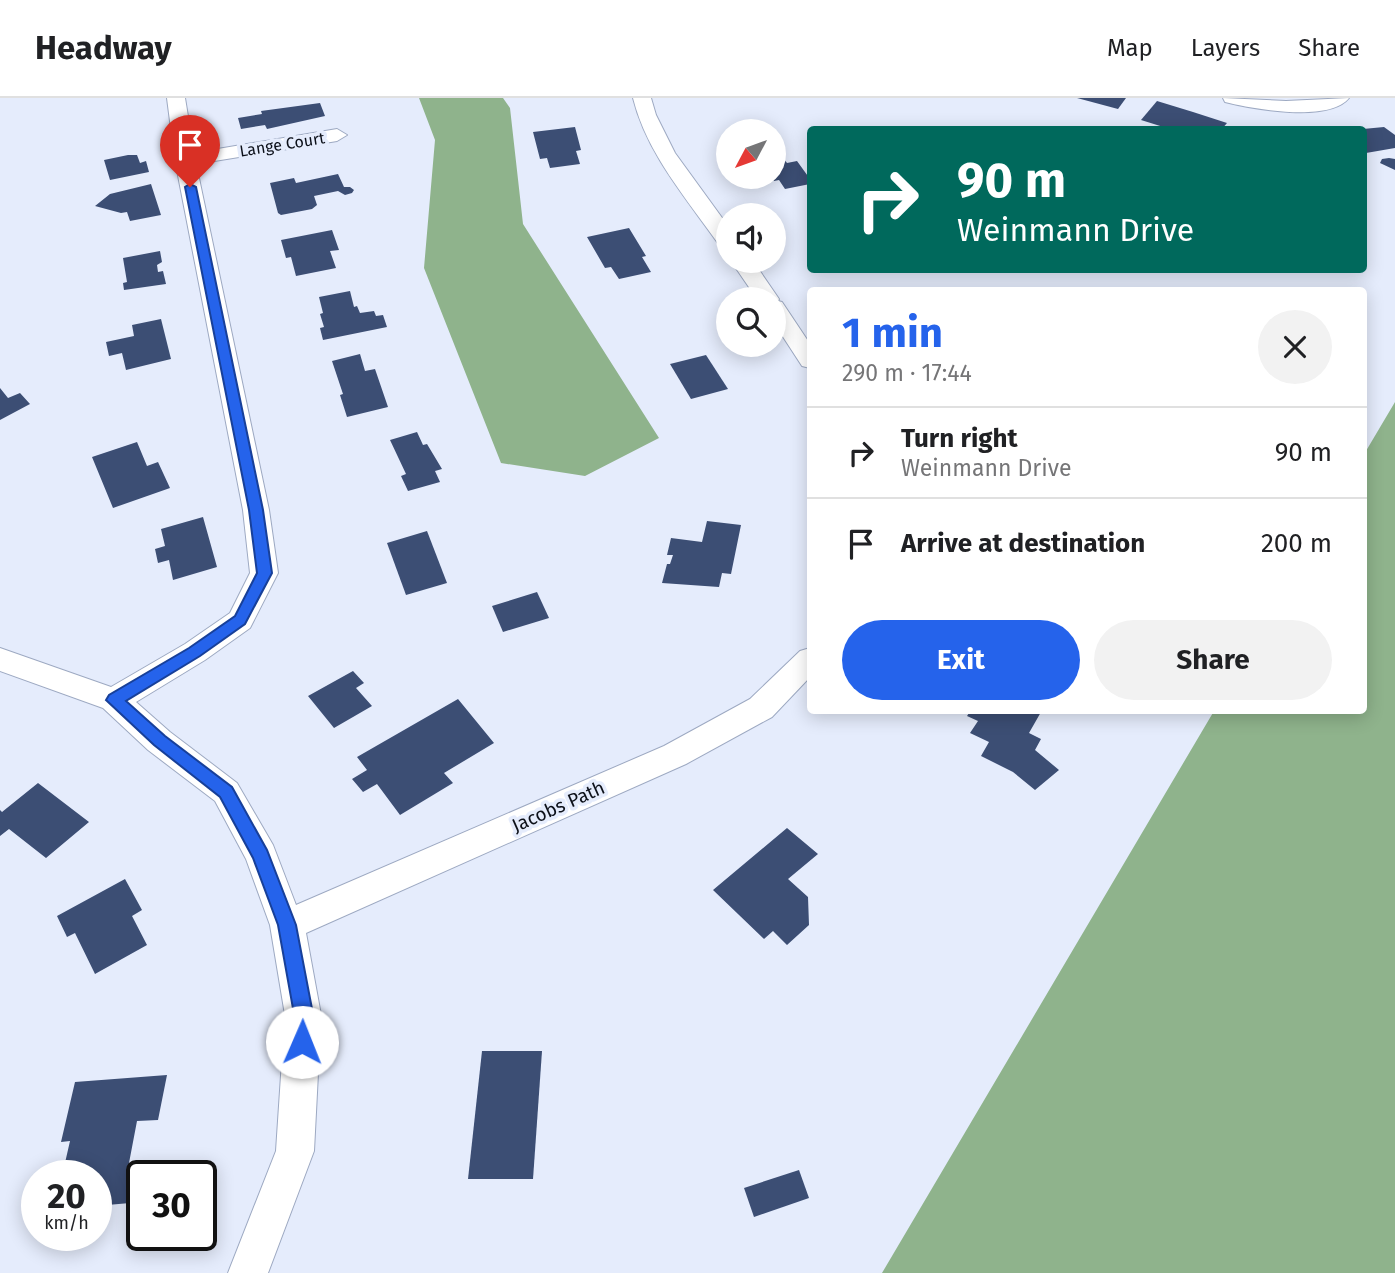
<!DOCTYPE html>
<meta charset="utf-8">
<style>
:root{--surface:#fff;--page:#f2f2f2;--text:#202124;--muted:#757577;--line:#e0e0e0;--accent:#2563eb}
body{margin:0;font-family:"Fira Sans",sans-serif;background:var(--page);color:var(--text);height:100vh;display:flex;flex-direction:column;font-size:26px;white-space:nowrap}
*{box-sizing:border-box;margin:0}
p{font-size:23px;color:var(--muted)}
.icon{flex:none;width:38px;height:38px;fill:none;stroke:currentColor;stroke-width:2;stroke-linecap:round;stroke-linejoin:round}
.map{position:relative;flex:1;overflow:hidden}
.side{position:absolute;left:807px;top:189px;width:560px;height:427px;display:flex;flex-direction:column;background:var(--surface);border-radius:7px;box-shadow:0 4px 18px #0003}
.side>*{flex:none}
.top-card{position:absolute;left:807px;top:28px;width:560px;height:147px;border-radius:7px;box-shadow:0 4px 18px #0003;background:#00695c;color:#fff;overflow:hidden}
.needle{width:46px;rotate:229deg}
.fabs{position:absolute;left:716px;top:21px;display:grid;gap:14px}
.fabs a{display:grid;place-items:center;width:70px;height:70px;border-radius:50%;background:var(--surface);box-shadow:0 4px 18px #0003;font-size:35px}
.speed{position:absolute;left:21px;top:1062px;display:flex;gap:14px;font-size:35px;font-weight:700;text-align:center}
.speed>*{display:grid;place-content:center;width:91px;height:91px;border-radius:50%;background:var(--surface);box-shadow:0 4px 18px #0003;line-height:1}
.speed small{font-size:18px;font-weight:400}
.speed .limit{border:4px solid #111;border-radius:10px;background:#fff;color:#111}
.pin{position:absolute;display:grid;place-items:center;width:60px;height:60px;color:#fff;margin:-72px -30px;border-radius:50% 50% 50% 0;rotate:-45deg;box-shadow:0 0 7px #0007}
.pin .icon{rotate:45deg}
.me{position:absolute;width:77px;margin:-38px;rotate:1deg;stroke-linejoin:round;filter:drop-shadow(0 0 5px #0008)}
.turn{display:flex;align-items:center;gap:24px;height:147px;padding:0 35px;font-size:32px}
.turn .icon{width:91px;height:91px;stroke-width:2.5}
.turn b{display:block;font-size:49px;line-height:60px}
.round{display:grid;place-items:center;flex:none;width:74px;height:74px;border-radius:37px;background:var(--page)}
.summary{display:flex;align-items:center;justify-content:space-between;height:119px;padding:0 35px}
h1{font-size:42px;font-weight:700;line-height:52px;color:var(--accent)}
.primary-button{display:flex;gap:14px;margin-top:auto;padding:14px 35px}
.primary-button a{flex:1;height:80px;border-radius:42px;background:var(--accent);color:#fff;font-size:28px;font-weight:700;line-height:80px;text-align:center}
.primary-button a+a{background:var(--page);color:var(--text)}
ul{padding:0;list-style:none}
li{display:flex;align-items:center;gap:21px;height:91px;padding:0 35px;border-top:2px solid var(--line)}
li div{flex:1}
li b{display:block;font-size:26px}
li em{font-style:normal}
header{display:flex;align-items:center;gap:42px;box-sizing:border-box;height:98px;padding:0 35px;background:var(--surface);border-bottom:2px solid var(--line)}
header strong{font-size:33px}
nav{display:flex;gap:38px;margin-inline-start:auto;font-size:24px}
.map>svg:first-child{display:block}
.forest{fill:#8fb38c}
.building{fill:#3c4e74}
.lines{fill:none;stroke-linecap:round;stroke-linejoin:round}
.street-casing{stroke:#9da9c2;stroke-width:2}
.street{fill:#fff;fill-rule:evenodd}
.route{fill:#2563eb;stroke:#184099;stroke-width:2}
.labels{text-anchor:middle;stroke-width:7;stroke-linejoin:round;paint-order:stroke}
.far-street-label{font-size:16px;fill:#0c1019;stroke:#e5ecfc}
.street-label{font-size:19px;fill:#0c1019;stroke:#e5ecfc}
</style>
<header>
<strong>Headway</strong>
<nav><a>Map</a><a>Layers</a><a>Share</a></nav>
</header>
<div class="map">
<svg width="1395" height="1175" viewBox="0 0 1395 1175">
<rect width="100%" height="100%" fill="#e5ecfc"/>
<!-- forest -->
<g class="forest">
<path d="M 419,0 L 503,0 L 510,10 L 523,126 L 659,340 L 585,378 L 501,365 L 424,170 L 435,42 Z"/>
<path d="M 1395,304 L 1395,1175 L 882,1175 L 1214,613 L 1363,612 L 1363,358 Z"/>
</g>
<!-- building -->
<g class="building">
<path d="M 1077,0 L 1126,0 L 1118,11 Z"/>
<path d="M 1157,3 L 1193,14 L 1227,25 L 1221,32 L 1173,32 L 1141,22 Z"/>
<path d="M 320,5 L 325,18 L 267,31 L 265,27 L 241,31 L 238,20 L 262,16 L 261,13 Z"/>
<path d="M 575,29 L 581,52 L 576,53 L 580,66 L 550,70 L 547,60 L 540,61 L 533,34 Z"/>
<path d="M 1384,29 L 1395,37 L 1395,50 L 1366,55 L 1363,53 L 1363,31 Z"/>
<path d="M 777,52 L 787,65 L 797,63 L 810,81 L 810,86 L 785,91 L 779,82 L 774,83 L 771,79 L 774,79 L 774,53 Z"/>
<path d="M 128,57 L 137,57 L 140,65 L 146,63 L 149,74 L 110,82 L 104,62 Z"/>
<path d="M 1389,60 L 1395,61 L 1395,72 L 1380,65 L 1382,61 Z"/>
<path d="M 338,76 L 344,89 L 350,89 L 354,92 L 352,95 L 345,97 L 338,93 L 314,98 L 317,107 L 312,111 L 281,117 L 278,115 L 270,85 L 294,80 L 296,85 Z"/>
<path d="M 151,86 L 161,117 L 130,123 L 127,114 L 121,115 L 95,108 L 110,96 Z"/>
<path d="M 629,130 L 646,158 L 642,159 L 651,174 L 619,181 L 611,169 L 605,170 L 587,139 Z"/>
<path d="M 332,132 L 339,152 L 330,153 L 336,170 L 296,178 L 291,159 L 286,160 L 281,142 Z"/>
<path d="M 160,153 L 162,164 L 157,167 L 158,174 L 163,173 L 166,186 L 124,192 L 123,185 L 127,184 L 123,160 Z"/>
<path d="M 350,193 L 354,209 L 357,208 L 360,215 L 374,213 L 376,218 L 383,217 L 387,229 L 323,242 L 320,230 L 324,229 L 320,216 L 323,215 L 319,199 Z"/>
<path d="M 161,221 L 171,261 L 126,272 L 122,255 L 109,258 L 106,244 L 134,238 L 132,227 Z"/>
<path d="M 360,256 L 365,273 L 375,271 L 388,309 L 347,319 L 340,297 L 343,296 L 332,263 Z"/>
<path d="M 706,257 L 728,291 L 691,301 L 670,266 Z"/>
<path d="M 0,290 L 8,300 L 20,295 L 30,306 L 0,322 Z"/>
<path d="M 417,334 L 423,347 L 427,346 L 442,371 L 435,373 L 440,384 L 408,393 L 401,378 L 406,376 L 390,342 Z"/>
<path d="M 137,344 L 147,368 L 158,364 L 170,390 L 113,410 L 92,359 Z"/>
<path d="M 203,419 L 217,469 L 173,482 L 169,462 L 158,465 L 155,451 L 165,448 L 161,431 Z"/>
<path d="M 707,423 L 741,427 L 731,476 L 722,475 L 719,489 L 662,485 L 667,466 L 670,466 L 673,457 L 667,457 L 671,440 L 702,444 Z"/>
<path d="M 427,433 L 447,485 L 406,497 L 387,445 Z"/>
<path d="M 537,494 L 549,520 L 503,534 L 492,508 Z"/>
<path d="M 353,573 L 364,585 L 356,590 L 372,608 L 334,630 L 308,598 Z"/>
<path d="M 458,601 L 494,645 L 444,675 L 453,685 L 400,717 L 377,686 L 363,694 L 352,681 L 367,672 L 357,659 Z"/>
<path d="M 971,612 L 1041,614 L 1029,635 L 1041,641 L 1035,652 L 1059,672 L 1035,692 L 1013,674 L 981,658 L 989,644 L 970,635 L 978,623 L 967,618 Z"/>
<path d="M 38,685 L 89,724 L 46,760 L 9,731 L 0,738 L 0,712 L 2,714 Z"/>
<path d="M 787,730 L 818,756 L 788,781 L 808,799 L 809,827 L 787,847 L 773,833 L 764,841 L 713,792 Z"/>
<path d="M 125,781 L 142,812 L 132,818 L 147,847 L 95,876 L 75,835 L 67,839 L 57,818 Z"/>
<path d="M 482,953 L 542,953 L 533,1081 L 468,1081 Z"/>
<path d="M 167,977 L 158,1022 L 137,1023 L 129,1065 L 139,1065 L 130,1105 L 96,1108 L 96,1078 L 62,1078 L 70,1043 L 61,1044 L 75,984 Z"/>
<path d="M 799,1072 L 809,1100 L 754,1119 L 744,1090 Z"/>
</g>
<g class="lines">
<defs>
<g id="street">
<path d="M 167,0 L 185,0 L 194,55 L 337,31 L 347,37 L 337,43 L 196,66 L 269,412 L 278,475 L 250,530 L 205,562 L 136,604 L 170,634 L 237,685 L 273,747 L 296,807 L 664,648 L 750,601 L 800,553 L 810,550 L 810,579 L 772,619 L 686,666 L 306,835 L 321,917 L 314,1053 L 268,1175 L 228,1175 L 276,1053 L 285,917 L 270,827 L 246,761 L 215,703 L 148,652 L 103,610 L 0,573 L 0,550 L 111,589 L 185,546 L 230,515 L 250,475 L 243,412 L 175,62 Z"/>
<path d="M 633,0 L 651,0 L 656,17 L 675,55 L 728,128 L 728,149 L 720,148 C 687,101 647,56 633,0 Z"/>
<path d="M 1223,0 L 1286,3 L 1349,0 C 1329,25 1253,11 1225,4 Z"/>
<path d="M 731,163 L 753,163 L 779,201 L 778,203 L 782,204 L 810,246 L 810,270 L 802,268 L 774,225 L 774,201 L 757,201 Z"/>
</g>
</defs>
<!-- street casing -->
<use href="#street" class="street-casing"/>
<!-- street -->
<use href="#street" class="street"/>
</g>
<!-- route -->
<path class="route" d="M 190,86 L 196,89 L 263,412 L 272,475 L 245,526 L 200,558 L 126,603 L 165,638 L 232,689 L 267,752 L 296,827 L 313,916 L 308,950 L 302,953 L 295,950 L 292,944 L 294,916 L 278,827 L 253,760 L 220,699 L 154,647 L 106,602 L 109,597 L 189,550 L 235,518 L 257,475 L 249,412 L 185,89 Z"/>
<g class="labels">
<!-- far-street labels -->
<g class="far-street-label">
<text transform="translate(282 46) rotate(-9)" y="6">Lange Court</text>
</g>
<!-- street labels -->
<g class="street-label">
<text transform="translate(558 708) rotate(-24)" y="7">Jacobs Path</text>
</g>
</g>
</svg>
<div class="fabs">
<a><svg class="needle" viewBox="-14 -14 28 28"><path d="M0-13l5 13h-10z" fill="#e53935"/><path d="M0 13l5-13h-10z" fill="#757577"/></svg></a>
<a><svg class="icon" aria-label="sound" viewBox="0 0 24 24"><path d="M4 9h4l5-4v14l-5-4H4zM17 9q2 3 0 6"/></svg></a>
<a><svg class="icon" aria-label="search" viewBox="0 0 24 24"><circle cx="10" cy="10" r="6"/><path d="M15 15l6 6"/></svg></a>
</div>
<div class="speed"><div>20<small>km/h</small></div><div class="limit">30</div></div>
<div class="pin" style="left:190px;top:89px;background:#d93025"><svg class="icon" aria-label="arrive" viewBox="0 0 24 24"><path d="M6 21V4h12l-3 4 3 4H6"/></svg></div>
<svg class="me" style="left:302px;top:944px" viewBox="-20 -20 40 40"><circle r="19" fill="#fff"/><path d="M0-13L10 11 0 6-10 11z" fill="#2563eb"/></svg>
<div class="top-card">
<div class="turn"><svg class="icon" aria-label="right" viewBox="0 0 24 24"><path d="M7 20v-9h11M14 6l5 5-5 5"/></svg><div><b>90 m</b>Weinmann Drive</div></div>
</div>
<section class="side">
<div class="summary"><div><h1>1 min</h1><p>290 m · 17:44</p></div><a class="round"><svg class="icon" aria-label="close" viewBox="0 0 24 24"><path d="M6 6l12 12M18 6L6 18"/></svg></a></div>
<ul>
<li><svg class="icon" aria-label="right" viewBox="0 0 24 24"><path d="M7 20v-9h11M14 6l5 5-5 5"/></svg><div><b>Turn right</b><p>Weinmann Drive</p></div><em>90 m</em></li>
<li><svg class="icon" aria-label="arrive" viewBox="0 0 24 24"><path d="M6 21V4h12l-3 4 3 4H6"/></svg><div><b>Arrive at destination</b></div><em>200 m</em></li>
</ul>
<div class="primary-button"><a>Exit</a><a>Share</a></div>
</section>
</div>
